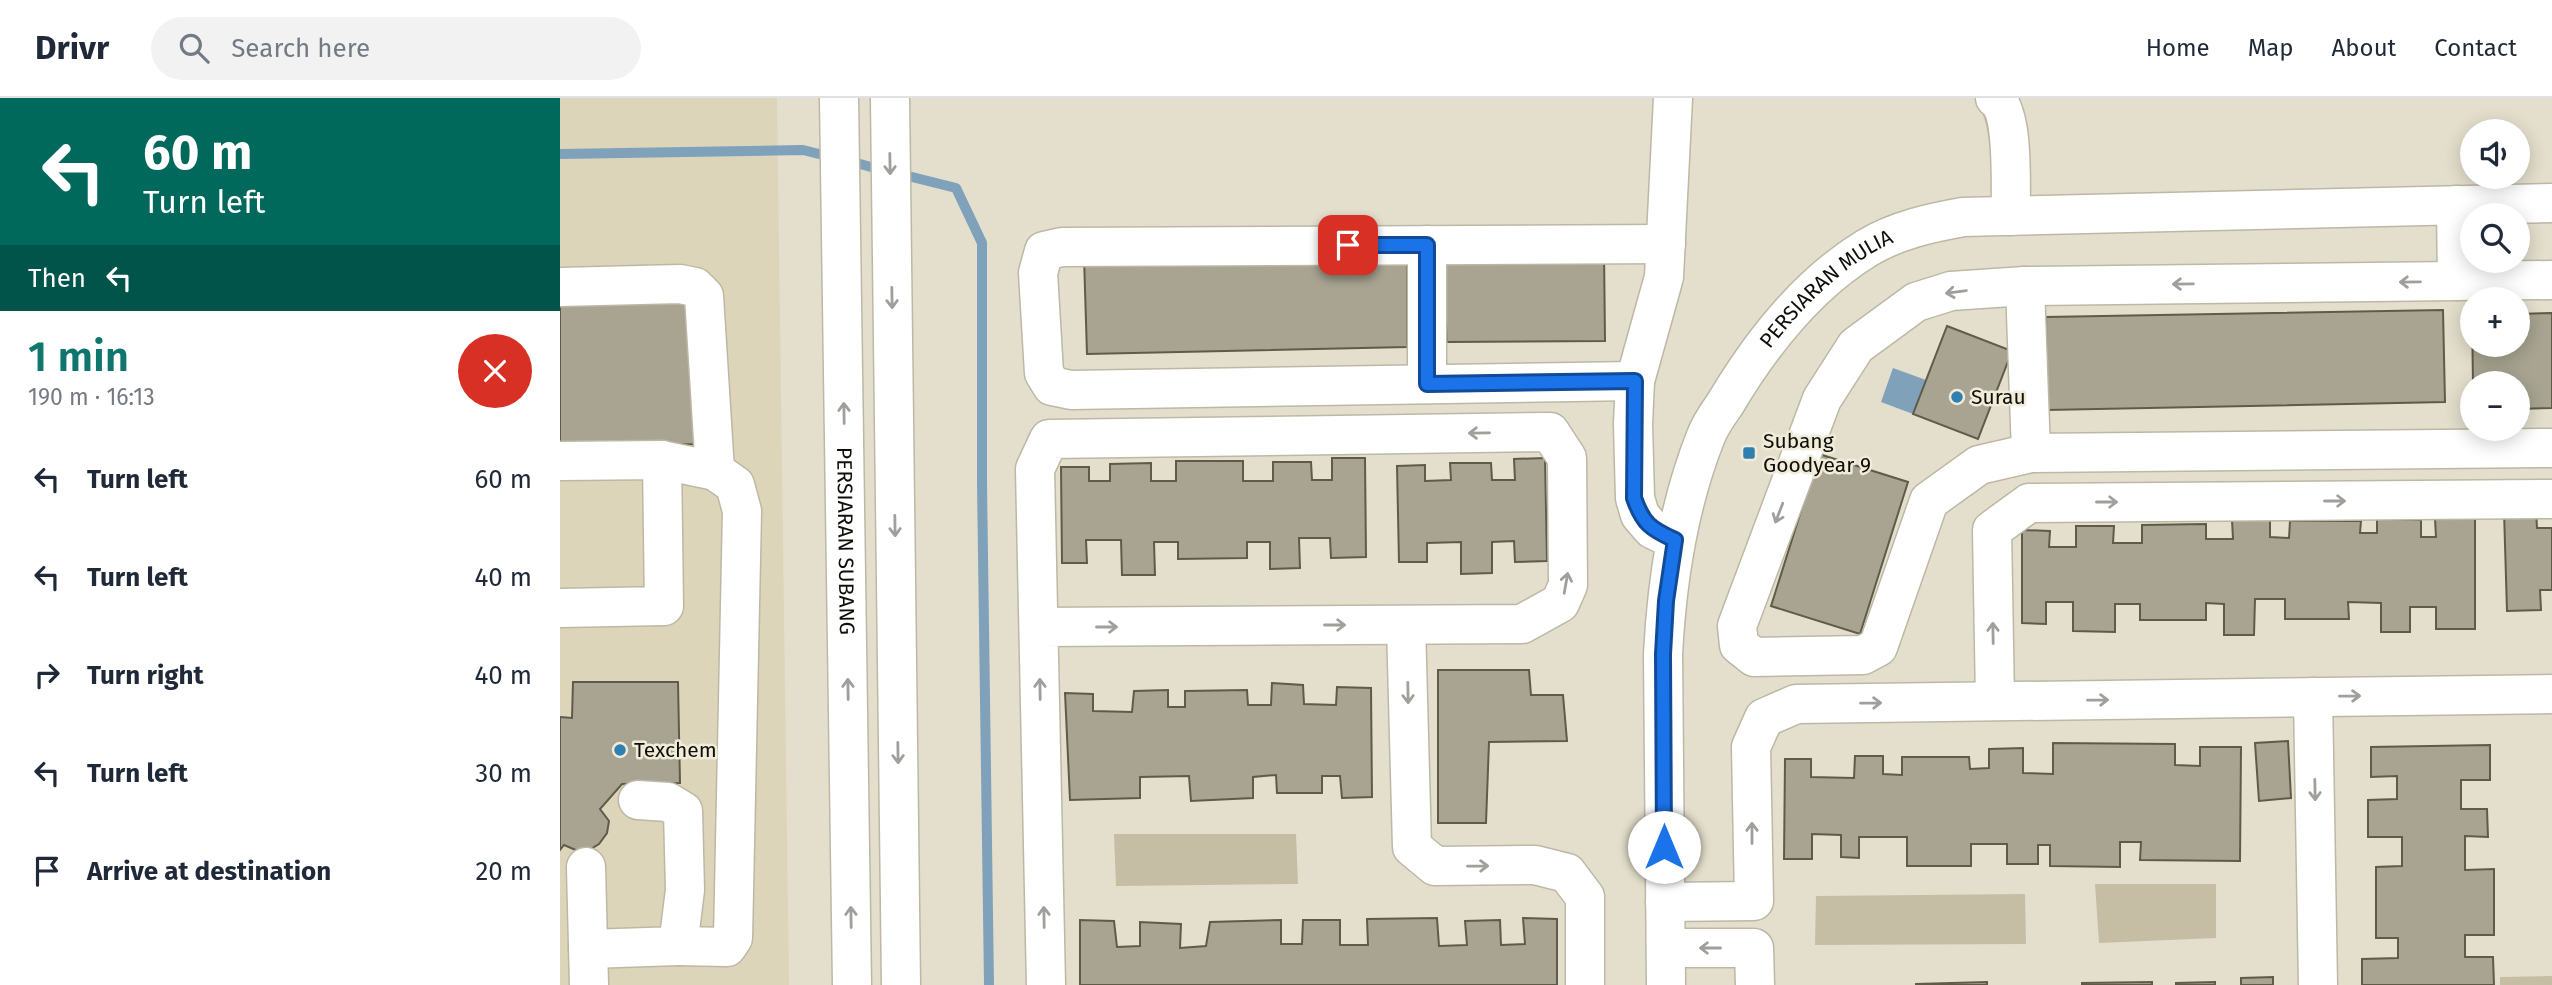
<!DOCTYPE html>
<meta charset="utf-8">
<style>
:root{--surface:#fff;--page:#f2f2f3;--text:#1f2937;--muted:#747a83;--line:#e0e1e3;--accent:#0f766e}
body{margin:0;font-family:"Fira Sans",sans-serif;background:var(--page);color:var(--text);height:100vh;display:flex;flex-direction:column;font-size:26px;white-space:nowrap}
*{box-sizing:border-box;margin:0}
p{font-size:23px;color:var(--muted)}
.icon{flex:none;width:38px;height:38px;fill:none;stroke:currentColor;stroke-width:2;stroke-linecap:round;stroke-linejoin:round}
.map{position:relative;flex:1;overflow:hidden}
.details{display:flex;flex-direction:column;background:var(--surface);width:560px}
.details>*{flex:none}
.hud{background:#00695c;color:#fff;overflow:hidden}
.tools{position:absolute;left:1900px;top:21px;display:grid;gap:14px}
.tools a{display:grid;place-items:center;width:70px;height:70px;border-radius:50%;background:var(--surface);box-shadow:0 4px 18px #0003;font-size:35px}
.pin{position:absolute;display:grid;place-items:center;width:60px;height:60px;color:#fff;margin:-30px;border-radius:14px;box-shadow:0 4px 10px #0006}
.me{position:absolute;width:77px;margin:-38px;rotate:0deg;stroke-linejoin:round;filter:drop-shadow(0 0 5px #0008)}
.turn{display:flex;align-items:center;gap:24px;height:147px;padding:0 28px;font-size:32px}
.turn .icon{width:91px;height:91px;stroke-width:2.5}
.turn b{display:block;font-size:49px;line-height:60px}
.then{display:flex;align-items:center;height:66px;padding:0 28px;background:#0003;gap:14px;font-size:26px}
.round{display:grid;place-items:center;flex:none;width:74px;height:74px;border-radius:37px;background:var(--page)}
.summary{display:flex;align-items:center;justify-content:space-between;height:119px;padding:0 28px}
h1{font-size:42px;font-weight:600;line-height:52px;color:var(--accent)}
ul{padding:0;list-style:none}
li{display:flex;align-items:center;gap:21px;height:98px;padding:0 28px}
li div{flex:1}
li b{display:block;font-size:26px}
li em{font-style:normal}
header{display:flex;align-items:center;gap:42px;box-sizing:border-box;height:98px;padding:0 35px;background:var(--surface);border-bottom:2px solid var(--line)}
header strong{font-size:33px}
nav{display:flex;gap:38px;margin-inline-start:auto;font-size:24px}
.search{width:490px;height:63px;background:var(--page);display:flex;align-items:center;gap:18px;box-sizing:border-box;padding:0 24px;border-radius:38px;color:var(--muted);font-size:26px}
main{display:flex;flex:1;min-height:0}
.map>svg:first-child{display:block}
.built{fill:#dcd5ba}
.green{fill:#c5bea5}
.water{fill:#7fa1b9}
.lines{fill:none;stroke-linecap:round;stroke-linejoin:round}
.stream{stroke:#7fa1b9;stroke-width:10}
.building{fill:#a8a491;stroke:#5f5b4a;stroke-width:2}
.minor-casing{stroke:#bdb8a5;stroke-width:41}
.minor{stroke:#fff;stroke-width:38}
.oneway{stroke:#9f9f9c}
.route-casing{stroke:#114b97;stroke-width:18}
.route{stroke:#1a73e8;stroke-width:12}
.poi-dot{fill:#2f7fb0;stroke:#f1ecd9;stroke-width:2.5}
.labels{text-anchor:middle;stroke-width:5;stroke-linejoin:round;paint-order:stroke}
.street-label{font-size:21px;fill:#100e08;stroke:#f1ecd9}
.poi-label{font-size:21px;fill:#100e08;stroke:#f1ecd9;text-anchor:start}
</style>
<header>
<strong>Drivr</strong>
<div class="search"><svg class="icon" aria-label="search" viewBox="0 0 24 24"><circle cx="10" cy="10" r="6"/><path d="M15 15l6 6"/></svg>Search here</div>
<nav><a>Home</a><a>Map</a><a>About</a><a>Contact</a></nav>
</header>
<main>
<section class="details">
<div class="hud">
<div class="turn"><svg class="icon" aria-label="left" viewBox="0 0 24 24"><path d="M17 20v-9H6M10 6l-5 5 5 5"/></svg><div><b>60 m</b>Turn left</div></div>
<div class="then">Then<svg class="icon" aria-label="left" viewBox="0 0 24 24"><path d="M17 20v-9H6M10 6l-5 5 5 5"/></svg></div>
</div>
<div class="summary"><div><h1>1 min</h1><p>190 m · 16:13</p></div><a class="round" style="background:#d93025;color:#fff"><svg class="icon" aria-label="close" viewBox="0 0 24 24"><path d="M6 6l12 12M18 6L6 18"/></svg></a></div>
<ul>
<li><svg class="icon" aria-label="left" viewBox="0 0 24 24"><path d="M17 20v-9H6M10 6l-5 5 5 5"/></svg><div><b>Turn left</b></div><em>60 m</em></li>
<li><svg class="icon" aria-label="left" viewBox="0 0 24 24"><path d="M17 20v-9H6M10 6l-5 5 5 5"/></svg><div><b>Turn left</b></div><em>40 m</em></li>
<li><svg class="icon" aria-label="right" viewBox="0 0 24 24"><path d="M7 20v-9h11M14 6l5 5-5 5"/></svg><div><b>Turn right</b></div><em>40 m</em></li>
<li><svg class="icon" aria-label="left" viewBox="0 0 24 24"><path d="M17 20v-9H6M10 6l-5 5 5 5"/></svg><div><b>Turn left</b></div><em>30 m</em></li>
<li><svg class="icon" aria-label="arrive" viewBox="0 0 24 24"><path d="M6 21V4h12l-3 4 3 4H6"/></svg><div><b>Arrive at destination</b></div><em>20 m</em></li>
</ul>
</section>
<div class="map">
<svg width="1992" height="887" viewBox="0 0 1992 887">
<rect width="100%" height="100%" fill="#e4dfcc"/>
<!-- built -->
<path class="built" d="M 0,0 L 217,0 L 229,887 L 0,887 Z"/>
<!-- green -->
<g class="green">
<path d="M 554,736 L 736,736 L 738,786 L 556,788 Z"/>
<path d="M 1535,786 L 1656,786 L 1656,840 L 1539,845 Z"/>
<path d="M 1465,796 L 1466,846 L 1255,847 L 1256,798 Z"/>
<path d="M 1992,878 L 1992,887 L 1940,887 L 1940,879 Z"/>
</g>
<!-- water -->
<path class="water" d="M 1333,270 L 1366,282 L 1353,316 L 1321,304 Z"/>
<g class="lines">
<!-- stream -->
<g class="stream">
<path d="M 0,56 L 243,52 L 271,59"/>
<path d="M 289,63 L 322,72"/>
<path d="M 340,76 L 396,90 L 422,145 L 422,385 L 429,887"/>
</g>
</g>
<!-- building -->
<g class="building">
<path d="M 883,152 L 1044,152 L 1045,243 L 887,244 Z"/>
<path d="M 847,154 L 847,249 L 527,256 L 524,159 Z"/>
<path d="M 135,193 L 137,346 L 0,347 L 0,194 Z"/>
<path d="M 1883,212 L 1885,304 L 1487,312 L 1486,219 Z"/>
<path d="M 1992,215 L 1992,310 L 1958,311 L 1958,285 L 1913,285 L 1912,216 L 1913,247 L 1958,247 L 1958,216 Z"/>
<path d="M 1387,228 L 1452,253 L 1418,341 L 1353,316 Z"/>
<path d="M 1259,356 L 1348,384 L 1300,536 L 1211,508 Z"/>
<path d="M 772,360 L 805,360 L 806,459 L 771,460 L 770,440 L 739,440 L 740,470 L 710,471 L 710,444 L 687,444 L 687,460 L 618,461 L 618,444 L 594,444 L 595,477 L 562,477 L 561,442 L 526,442 L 527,465 L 502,465 L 501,369 L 529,369 L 529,383 L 550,383 L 550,366 L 591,365 L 591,383 L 616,383 L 616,363 L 683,363 L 683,383 L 713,383 L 713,364 L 751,364 L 752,382 L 772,382 Z"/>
<path d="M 985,360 L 987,463 L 955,464 L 954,443 L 932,444 L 932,475 L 901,476 L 901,444 L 867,445 L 867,464 L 839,464 L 837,368 L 865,367 L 865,383 L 891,382 L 890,365 L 931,365 L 932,382 L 955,382 L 954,361 Z"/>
<path d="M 1976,412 L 1977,430 L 1992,430 L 1992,492 L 1980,492 L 1981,512 L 1947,513 L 1944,413 Z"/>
<path d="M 1817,421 L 1861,422 L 1861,439 L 1876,439 L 1875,421 L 1915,421 L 1915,531 L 1876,531 L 1876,509 L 1850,509 L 1850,534 L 1821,534 L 1821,505 L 1788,504 L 1789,521 L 1725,521 L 1725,501 L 1695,501 L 1694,537 L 1664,537 L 1664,506 L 1646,505 L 1646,522 L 1580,522 L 1580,506 L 1555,506 L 1555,534 L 1513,533 L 1513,504 L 1486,504 L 1486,526 L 1462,525 L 1462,432 L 1490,433 L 1489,449 L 1516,449 L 1516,428 L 1554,428 L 1553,445 L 1582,445 L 1582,427 L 1646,426 L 1646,441 L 1673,441 L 1672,422 L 1710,422 L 1710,439 L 1729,440 L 1730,423 L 1801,423 L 1800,435 L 1817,435 Z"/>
<path d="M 878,572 L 969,572 L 971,597 L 1003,597 L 1007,643 L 929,644 L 926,725 L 878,725 Z"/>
<path d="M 13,584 L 118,584 L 120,685 L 62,686 L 40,711 L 49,723 L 47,735 L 39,746 L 29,752 L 18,753 L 4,747 L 0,752 L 0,619 L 12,620 Z"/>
<path d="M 712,585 L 743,587 L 744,606 L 776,607 L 777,589 L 811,590 L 812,699 L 782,700 L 780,678 L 762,678 L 762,695 L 717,695 L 716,677 L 693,679 L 693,700 L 631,703 L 629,678 L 580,679 L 580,700 L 510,702 L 505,595 L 533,596 L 533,613 L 572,614 L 574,593 L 608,592 L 608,609 L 625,609 L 625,593 L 687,592 L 688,607 L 711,607 Z"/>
<path d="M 1728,643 L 1731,700 L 1699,703 L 1695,645 Z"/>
<path d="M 1493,645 L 1615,646 L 1615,667 L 1640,668 L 1640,649 L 1681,649 L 1680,763 L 1580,762 L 1581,744 L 1560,744 L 1560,769 L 1490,768 L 1490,747 L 1478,747 L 1478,766 L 1447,766 L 1447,746 L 1411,746 L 1411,768 L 1347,768 L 1347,739 L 1299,739 L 1299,760 L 1281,759 L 1281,737 L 1252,736 L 1252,761 L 1224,761 L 1225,661 L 1251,661 L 1251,679 L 1294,680 L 1295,658 L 1323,658 L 1323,676 L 1342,677 L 1342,659 L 1409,659 L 1410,671 L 1429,670 L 1429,651 L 1463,650 L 1463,675 L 1493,676 Z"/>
<path d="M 1930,647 L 1930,682 L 1901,682 L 1901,711 L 1927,711 L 1928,739 L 1905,738 L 1905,772 L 1934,771 L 1934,837 L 1905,837 L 1905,859 L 1933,859 L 1934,887 L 1802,887 L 1802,861 L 1838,860 L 1838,840 L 1816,840 L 1816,769 L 1842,768 L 1842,739 L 1808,739 L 1808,702 L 1837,701 L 1837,678 L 1811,679 L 1811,649 Z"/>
<path d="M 877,820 L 879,848 L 907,847 L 905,823 L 940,822 L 941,847 L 965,846 L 963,820 L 997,821 L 997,887 L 520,887 L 520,822 L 554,823 L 557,849 L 580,848 L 580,824 L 621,826 L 620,850 L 646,848 L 650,824 L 721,822 L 721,846 L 742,846 L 743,822 L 780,822 L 780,847 L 808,847 L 807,821 Z"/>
<path d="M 1713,879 L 1713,887 L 1681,887 L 1681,880 Z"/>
<path d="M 1427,884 L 1427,887 L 1355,886 Z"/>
<path d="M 1592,884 L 1592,887 L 1522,887 L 1522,885 Z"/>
<path d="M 1655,884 L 1655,887 L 1616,887 L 1616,885 Z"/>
</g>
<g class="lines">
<defs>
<g id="minor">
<path id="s1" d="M 279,0 L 292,887"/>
<path d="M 330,0 L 341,887"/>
<path d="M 1113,0 L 1104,179 L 1075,283 L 1073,326 L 1075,400 L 1080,417 L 1092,431 L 1115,442"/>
<path d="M 1435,0 C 1455,15 1450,92 1451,118"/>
<path d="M 1896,107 L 1897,183"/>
<path d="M 867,147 L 867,286"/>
<path d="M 1992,182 L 1465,188 L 1391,193 L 1356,204 L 1296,248 L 1262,301 L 1177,528 L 1179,547 L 1194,559 L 1303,557 L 1318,549 L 1369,403 L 1419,367 L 1471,355 L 1992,350"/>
<path d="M 1465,188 L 1471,355"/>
<path d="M 0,189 L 120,186 L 135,189 L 144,198 L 155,373"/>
<path d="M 1075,283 L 511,292 L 492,288 L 484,275 L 478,175 L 484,153 L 502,149 L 1106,146"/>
<path d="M 102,362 L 155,373 L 175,387 L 182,413 L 173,840 L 167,849 L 118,848"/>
<path d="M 0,363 L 102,362 L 104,508 L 0,510"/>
<path d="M 846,527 L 852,749 L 875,768 L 975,767 L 1007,775 L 1025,799 L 1025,887"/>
<path d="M 479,529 L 962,526 L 1000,505 L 1008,487 L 1007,360 L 990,334 L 489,341 L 475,371 L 486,887"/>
<path d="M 1753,599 L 1758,887"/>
<path d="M 1435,603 L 1432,432 L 1469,405 L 1992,401"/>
<path d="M 26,769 L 29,887"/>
<path d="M 1105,804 L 1194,803 L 1191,649 L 1204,620 L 1236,606 L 1992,596"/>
<path d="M 1106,850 L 1194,850 L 1195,887"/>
<path d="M 28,851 L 118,848 L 125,792 L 123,713 L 108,704 L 78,702"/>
<path id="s2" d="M 1106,887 L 1103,556 C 1107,481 1118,408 1146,338 C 1150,327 1158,316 1165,306 C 1200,247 1248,186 1307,150 C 1337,132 1370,125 1403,119 L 1992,105"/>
</g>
</defs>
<!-- minor casing -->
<use href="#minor" class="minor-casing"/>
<!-- minor -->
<use href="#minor" class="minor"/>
</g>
<!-- one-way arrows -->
<defs><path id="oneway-shaft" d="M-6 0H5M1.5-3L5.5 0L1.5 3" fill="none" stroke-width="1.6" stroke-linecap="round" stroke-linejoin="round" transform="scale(1.75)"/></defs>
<g class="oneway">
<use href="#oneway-shaft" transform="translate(330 66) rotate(89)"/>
<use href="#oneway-shaft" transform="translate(1850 184) rotate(179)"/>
<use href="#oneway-shaft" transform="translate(1623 186) rotate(179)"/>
<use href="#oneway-shaft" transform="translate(1396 194) rotate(172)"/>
<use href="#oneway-shaft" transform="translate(332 200) rotate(89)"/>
<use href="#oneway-shaft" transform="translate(284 315) rotate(-91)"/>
<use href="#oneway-shaft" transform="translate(919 335) rotate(179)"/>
<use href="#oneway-shaft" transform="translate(1775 403)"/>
<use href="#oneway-shaft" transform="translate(1547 404)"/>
<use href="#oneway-shaft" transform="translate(1219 415) rotate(111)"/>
<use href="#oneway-shaft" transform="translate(335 428) rotate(89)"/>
<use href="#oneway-shaft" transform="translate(1006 485) rotate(-80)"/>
<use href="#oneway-shaft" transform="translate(775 527)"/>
<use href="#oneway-shaft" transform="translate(547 529)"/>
<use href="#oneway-shaft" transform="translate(1433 535) rotate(-91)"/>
<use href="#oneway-shaft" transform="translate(288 591) rotate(-91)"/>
<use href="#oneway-shaft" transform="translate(480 591) rotate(-91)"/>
<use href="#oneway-shaft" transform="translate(848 595) rotate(89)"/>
<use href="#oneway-shaft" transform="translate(1790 598) rotate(-1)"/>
<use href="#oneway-shaft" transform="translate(1538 602) rotate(-1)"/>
<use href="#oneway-shaft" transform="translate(1311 605) rotate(-1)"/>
<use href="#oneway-shaft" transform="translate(338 655) rotate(89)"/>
<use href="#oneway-shaft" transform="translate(1755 692) rotate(89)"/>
<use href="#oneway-shaft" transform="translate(1192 735) rotate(-90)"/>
<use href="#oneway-shaft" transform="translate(918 768) rotate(-1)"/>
<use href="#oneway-shaft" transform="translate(291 819) rotate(-91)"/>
<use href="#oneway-shaft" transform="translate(484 819) rotate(-91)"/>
<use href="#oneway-shaft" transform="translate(1150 850) rotate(-180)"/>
</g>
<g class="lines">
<defs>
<path id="route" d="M 788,147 L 867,147 L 867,286 L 1075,283 L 1074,400 C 1083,426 1091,431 1115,442 L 1106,503 L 1103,556 L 1104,749"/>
</defs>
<!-- route casing -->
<use href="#route" class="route-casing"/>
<!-- route -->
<use href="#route" class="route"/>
</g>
<!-- markers -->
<g class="poi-dot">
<circle cx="1397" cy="299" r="7"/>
<rect x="1182" y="348" width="14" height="14" rx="3.5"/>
<circle cx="60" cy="652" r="7"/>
</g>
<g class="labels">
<!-- street labels -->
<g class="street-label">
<text dy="7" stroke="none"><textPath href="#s2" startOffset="747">PERSIARAN MULIA</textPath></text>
<text dy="7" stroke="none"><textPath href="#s1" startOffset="443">PERSIARAN SUBANG</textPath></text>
</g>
<!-- poi labels -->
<g class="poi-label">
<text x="1411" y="306">Surau</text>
<text x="1203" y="350">Subang<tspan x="1203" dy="24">Goodyear 9</tspan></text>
<text x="74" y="659">Texchem</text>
</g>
</g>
</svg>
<div class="tools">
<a><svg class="icon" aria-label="sound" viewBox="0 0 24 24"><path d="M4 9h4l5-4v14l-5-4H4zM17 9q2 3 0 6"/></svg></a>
<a><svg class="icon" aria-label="search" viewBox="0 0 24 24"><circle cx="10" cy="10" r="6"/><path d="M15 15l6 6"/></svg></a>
<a>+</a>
<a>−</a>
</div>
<div class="pin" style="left:788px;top:147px;background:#d93025"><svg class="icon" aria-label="arrive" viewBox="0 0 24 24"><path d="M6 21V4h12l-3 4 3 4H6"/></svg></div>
<svg class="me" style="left:1104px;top:749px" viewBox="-20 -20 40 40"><circle r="19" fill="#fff"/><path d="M0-13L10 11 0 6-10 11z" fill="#1a73e8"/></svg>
</div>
</main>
